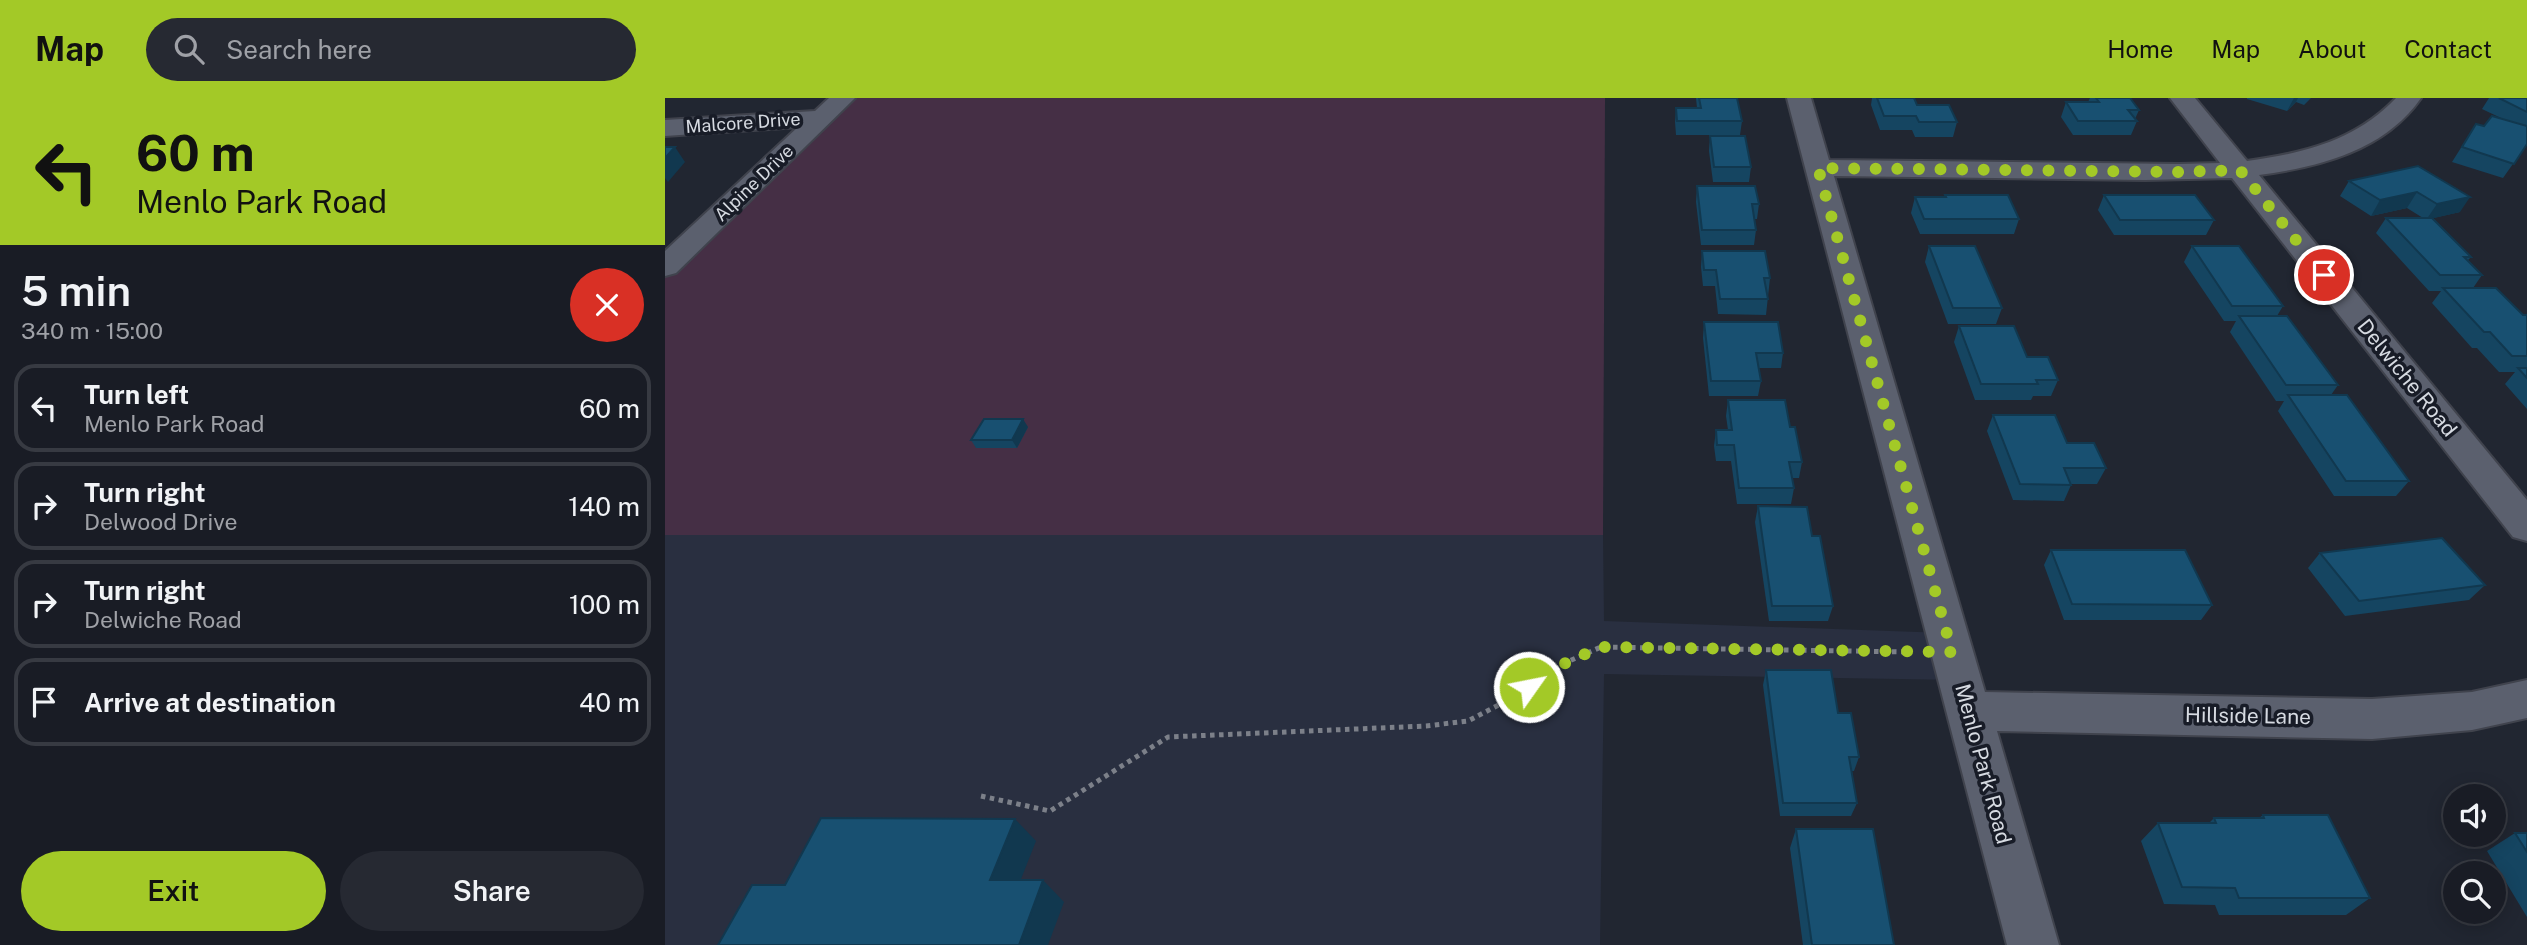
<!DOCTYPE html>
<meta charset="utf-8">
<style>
:root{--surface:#191c25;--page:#262932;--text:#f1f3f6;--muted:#9fa1a7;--line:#373a42;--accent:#a3c927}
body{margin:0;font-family:"Public Sans",sans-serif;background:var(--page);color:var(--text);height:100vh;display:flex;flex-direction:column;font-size:26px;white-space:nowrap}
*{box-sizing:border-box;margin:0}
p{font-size:23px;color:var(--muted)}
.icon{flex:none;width:38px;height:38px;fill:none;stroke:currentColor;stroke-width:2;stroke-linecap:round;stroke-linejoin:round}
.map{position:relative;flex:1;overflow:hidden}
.sheet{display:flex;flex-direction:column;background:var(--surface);width:665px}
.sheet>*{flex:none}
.hud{background:#a3c927;color:#111;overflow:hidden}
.fabs{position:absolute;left:1778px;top:686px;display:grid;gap:14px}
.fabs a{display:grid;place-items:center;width:63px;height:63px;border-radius:50%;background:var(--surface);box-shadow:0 4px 18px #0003,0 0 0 2px var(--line);font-size:35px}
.pin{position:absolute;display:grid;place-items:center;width:60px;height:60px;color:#fff;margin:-30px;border:4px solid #fff;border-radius:50%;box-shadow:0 2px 7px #0007}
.me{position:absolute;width:77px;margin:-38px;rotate:57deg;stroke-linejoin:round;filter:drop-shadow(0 0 5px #0008)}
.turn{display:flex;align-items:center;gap:24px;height:147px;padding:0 21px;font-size:32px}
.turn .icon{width:91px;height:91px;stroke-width:2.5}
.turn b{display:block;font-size:49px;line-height:60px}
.round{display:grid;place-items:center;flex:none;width:74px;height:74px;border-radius:37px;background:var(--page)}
.overview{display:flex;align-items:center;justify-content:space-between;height:119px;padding:0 21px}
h1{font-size:42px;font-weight:600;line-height:52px}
.primary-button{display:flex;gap:14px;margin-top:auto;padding:14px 21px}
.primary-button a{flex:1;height:80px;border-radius:42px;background:var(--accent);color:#111;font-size:28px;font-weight:600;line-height:80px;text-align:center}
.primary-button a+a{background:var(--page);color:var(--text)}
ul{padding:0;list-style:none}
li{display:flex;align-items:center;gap:21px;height:88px;margin:0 14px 10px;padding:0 7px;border:4px solid var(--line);border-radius:21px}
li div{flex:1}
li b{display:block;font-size:26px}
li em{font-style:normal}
header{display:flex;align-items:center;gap:42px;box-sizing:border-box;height:98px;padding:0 35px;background:var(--accent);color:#111}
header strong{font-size:33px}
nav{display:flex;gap:38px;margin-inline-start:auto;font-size:24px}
.search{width:490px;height:63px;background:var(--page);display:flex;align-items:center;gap:18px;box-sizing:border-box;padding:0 24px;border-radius:38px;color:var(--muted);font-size:26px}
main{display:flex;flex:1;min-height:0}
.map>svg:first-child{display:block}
.built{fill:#292f40}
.green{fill:#452f45}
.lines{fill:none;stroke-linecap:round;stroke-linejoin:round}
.minor-casing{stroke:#40434d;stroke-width:4}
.path{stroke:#7c8089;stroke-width:5;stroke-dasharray:4.5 4.5;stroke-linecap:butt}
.minor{fill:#5b606e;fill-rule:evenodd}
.wall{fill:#154561}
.shaded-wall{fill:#11384f}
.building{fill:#185071;stroke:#11384f;stroke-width:2}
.route{stroke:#a3c927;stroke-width:12;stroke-dasharray:0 21.6}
.labels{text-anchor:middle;stroke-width:7;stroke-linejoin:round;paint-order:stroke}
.far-street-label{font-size:18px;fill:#d6dae1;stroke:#181c27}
.street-label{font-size:21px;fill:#d6dae1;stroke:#181c27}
</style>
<header>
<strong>Map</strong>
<div class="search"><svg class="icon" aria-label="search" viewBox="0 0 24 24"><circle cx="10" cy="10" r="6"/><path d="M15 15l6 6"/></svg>Search here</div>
<nav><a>Home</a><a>Map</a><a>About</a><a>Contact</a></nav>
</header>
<main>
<section class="sheet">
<div class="hud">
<div class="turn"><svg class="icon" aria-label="left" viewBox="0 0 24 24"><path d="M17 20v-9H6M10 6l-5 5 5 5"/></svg><div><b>60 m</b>Menlo Park Road</div></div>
</div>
<div class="overview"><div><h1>5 min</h1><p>340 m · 15:00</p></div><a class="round" style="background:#d93025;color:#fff"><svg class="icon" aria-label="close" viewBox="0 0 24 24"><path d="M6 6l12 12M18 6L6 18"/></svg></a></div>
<ul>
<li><svg class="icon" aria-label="left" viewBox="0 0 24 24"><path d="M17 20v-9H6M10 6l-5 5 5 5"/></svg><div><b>Turn left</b><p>Menlo Park Road</p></div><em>60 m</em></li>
<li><svg class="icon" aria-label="right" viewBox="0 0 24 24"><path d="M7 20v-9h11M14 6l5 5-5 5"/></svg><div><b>Turn right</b><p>Delwood Drive</p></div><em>140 m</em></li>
<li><svg class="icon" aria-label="right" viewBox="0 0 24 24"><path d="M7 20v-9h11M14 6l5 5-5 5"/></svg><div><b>Turn right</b><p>Delwiche Road</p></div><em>100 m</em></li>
<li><svg class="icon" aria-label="arrive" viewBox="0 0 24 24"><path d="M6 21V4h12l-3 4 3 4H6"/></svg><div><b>Arrive at destination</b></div><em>40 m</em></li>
</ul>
<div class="primary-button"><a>Exit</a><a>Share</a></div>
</section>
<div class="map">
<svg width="1862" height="847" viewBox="0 0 1862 847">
<rect width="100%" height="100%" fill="#212631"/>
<!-- built -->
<path class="built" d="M 0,437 L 938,437 L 939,523 L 1281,535 L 1295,582 L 939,576 L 935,847 L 0,847 Z"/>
<!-- green -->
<path class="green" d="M 178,0 L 940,0 L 938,437 L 0,437 L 0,169 Z"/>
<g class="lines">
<defs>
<g id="minor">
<path d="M 164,0 L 190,0 L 11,175 L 0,178 L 0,153 L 133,29 L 0,38 L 0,22 L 150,13 Z"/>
<path d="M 1122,0 L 1146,0 L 1164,62 L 1514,66 L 1555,65 L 1505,0 L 1530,0 L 1582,63 C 1639,55 1690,43 1731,0 L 1756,0 C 1719,53 1654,69 1594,77 L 1862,402 L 1862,443 L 1848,439 L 1567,80 L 1480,82 L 1169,78 L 1320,594 L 1707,601 L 1807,594 L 1862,582 L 1862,620 L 1807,632 L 1707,641 L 1332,633 L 1394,847 L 1342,847 Z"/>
</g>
</defs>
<!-- minor casing -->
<use href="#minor" class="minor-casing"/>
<!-- path -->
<path class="path" d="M 316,698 L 385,713 L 503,639 L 761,628 L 803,623 L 845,601 L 902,564 L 936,549 L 1246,554"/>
<!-- minor -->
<use href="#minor" class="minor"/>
</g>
<!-- wall -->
<g class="wall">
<path d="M 1031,0 L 1072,0 L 1077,23 L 1075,37 L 1011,37 L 1010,24 L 1011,10 L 1032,10 Z"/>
<path d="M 1207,0 L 1249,0 L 1252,7 L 1292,24 L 1288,39 L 1250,39 L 1247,32 L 1215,32 L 1206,7 Z"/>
<path d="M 1425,0 L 1465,0 L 1474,12 L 1470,21 L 1472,23 L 1466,37 L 1408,37 L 1396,19 L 1401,4 L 1423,4 Z"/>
<path d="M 1582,0 L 1646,0 L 1639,7 L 1631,4 L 1622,13 L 1582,1 Z"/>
<path d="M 1824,0 L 1862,0 L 1862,46 L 1838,80 L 1787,64 L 1811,26 L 1819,28 L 1836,20 L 1817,11 Z"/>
<path d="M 1045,38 L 1086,69 L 1084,84 L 1048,84 L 1044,53 Z"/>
<path d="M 1753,68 L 1795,114 L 1768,120 L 1806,159 L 1803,162 L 1817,177 L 1808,190 L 1858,217 L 1862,217 L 1862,311 L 1840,286 L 1850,274 L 1834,274 L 1812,250 L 1807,250 L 1767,205 L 1776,193 L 1764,193 L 1711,135 L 1721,120 L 1758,120 L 1742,110 L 1706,118 L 1675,98 L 1684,83 Z"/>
<path d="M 1032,88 L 1094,106 L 1092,121 L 1089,121 L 1091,132 L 1089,147 L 1036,147 L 1031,104 Z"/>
<path d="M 1280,97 L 1354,121 L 1349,136 L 1255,136 L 1246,115 L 1250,99 L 1279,99 Z"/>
<path d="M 1439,97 L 1549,122 L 1541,137 L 1449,137 L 1433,112 Z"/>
<path d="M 1264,148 L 1337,210 L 1331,226 L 1283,226 L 1260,164 Z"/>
<path d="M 1527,148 L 1618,208 L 1612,218 L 1673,287 L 1666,297 L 1744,383 L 1731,398 L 1669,398 L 1613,313 L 1619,303 L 1611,303 L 1565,234 L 1571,223 L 1559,223 L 1519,164 Z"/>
<path d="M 1037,153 L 1105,180 L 1101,217 L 1053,216 L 1050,188 L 1038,188 L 1036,169 Z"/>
<path d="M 1039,224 L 1118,255 L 1116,270 L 1094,270 L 1096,283 L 1093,298 L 1044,298 L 1038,240 Z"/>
<path d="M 1294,228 L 1362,259 L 1393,282 L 1386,298 L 1368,298 L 1366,302 L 1310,302 L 1289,244 Z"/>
<path d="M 1063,302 L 1125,329 L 1137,364 L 1134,380 L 1127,380 L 1129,390 L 1126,406 L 1072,406 L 1066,363 L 1051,363 L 1049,348 L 1051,332 L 1063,332 L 1061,318 Z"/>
<path d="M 1328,317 L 1402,345 L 1441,370 L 1432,386 L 1406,386 L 1406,387 L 1399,403 L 1348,402 L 1322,333 Z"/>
<path d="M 363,329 L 352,350 L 311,350 L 306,342 Z"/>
<path d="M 1093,408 L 1147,438 L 1168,508 L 1163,523 L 1104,523 L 1090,424 Z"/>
<path d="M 1386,452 L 1547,507 L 1536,522 L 1399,522 L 1379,467 Z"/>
<path d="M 1655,455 L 1820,487 L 1804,502 L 1680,518 L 1643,470 Z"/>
<path d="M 1101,572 L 1173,615 L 1194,659 L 1189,673 L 1187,673 L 1192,705 L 1186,718 L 1115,718 L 1098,587 Z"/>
<path d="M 1598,717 L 1705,800 L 1681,817 L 1554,817 L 1550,807 L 1499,806 L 1476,743 L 1493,725 L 1544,725 L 1549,720 L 1594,720 Z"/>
<path d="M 1131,731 L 1229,847 L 1138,847 L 1125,750 Z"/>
<path d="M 1850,735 L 1862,735 L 1862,819 L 1822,753 Z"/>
</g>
<!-- shaded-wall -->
<g class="shaded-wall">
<path d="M 1629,0 L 1633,0 L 1631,4 L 1622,13 Z"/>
<path d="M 10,49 L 20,64 L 3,84 L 0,80 L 0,60 Z"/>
<path d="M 1752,94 L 1742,110 L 1706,118 L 1715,102 Z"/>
<path d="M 1805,99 L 1795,114 L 1761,122 L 1772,106 Z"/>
<path d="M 358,321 L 363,329 L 352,350 L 347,342 Z"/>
<path d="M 350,721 L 371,743 L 347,804 L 325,782 Z"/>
<path d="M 378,782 L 399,804 L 383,847 L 354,847 Z"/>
</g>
<!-- building -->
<g class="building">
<path d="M 1034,0 L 1072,0 L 1077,23 L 1012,23 L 1011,10 L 1036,10 Z"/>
<path d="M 1212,0 L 1249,0 L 1252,7 L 1284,7 L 1292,24 L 1254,24 L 1251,18 L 1219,18 Z"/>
<path d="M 1431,0 L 1465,0 L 1474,12 L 1463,12 L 1472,23 L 1413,23 L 1401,4 L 1434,4 Z"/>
<path d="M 1834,0 L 1862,0 L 1862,14 Z"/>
<path d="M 1827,18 L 1862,28 L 1862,46 L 1849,66 L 1797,49 L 1811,26 L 1819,28 Z"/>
<path d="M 1045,38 L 1080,38 L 1086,69 L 1049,69 Z"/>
<path d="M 0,49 L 10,49 L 0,60 Z"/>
<path d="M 1753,68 L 1805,99 L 1772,106 L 1752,94 L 1715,102 L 1684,83 Z"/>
<path d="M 1032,88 L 1090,88 L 1094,106 L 1087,106 L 1091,132 L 1037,132 Z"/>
<path d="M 1280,97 L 1343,97 L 1354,121 L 1259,121 L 1250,99 L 1281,99 Z"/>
<path d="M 1439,97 L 1530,97 L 1549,122 L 1455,122 Z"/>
<path d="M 1721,120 L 1767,120 L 1806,159 L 1799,159 L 1817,177 L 1775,177 Z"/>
<path d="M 1264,148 L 1310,148 L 1337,210 L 1288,210 Z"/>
<path d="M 1527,148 L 1574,148 L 1618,208 L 1567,208 Z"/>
<path d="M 1037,153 L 1100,153 L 1105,180 L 1099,180 L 1103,201 L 1055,201 L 1051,172 L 1039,172 Z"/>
<path d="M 1778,190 L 1831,190 L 1858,217 L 1862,217 L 1862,258 L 1847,258 L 1825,234 L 1819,234 Z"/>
<path d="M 1574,218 L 1622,218 L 1673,287 L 1621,287 Z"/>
<path d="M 1039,224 L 1113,224 L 1118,255 L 1091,255 L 1096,283 L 1046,283 Z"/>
<path d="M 1294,228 L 1349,228 L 1362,259 L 1383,259 L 1393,282 L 1371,282 L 1373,286 L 1316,286 Z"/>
<path d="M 1853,270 L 1862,270 L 1862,280 Z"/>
<path d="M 1623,297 L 1682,297 L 1744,383 L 1681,383 Z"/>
<path d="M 1063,302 L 1120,302 L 1125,329 L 1130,329 L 1137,364 L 1124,364 L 1129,390 L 1074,390 L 1069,347 L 1052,347 L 1051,332 L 1067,332 Z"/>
<path d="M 1328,317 L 1390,317 L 1402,345 L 1429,345 L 1441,370 L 1399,370 L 1406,387 L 1355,386 Z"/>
<path d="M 319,321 L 358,321 L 347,342 L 306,342 Z"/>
<path d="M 1093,408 L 1142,409 L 1147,438 L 1155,438 L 1168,508 L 1107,508 Z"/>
<path d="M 1777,440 L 1820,487 L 1694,503 L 1655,455 Z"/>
<path d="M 1386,452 L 1520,452 L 1547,507 L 1407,506 Z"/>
<path d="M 1101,572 L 1166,572 L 1173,615 L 1186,615 L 1194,659 L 1184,659 L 1192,705 L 1118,705 Z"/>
<path d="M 1598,717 L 1663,717 L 1705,800 L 1574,800 L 1570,790 L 1517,789 L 1493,725 L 1551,725 L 1549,720 L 1599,720 Z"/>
<path d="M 156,720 L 350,721 L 325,782 L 378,782 L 354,847 L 53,847 L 87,787 L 120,787 Z"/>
<path d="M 1131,731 L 1208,731 L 1229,847 L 1147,847 Z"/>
<path d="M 1850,735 L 1862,735 L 1862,754 Z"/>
</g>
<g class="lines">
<!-- route -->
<path class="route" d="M 864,589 L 902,564 L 936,549 L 1287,554 L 1153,70 L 1516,74 L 1575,72 L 1659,177"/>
</g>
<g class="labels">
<!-- far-street labels -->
<g class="far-street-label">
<text transform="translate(78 25) rotate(-4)" y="6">Malcore Drive</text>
<text transform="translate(89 85) rotate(-44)" y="6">Alpine Drive</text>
</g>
<!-- street labels -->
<g class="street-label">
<text transform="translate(1742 280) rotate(51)" y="7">Delwiche Road</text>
<text transform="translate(1583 618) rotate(1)" y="7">Hillside Lane</text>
<text transform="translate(1318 666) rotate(75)" y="7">Menlo Park Road</text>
</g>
</g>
</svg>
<div class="fabs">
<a><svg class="icon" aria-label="sound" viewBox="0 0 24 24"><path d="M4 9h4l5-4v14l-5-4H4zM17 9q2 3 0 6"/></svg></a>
<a><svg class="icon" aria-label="search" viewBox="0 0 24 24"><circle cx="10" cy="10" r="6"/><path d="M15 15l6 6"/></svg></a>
</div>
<div class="pin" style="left:1659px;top:177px;background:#d93025"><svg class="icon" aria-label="arrive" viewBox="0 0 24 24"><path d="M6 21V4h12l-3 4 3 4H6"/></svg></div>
<svg class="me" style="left:864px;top:589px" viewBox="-20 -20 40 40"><circle r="17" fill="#a3c927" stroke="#fff" stroke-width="3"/><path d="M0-11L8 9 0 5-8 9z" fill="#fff"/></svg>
</div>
</main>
